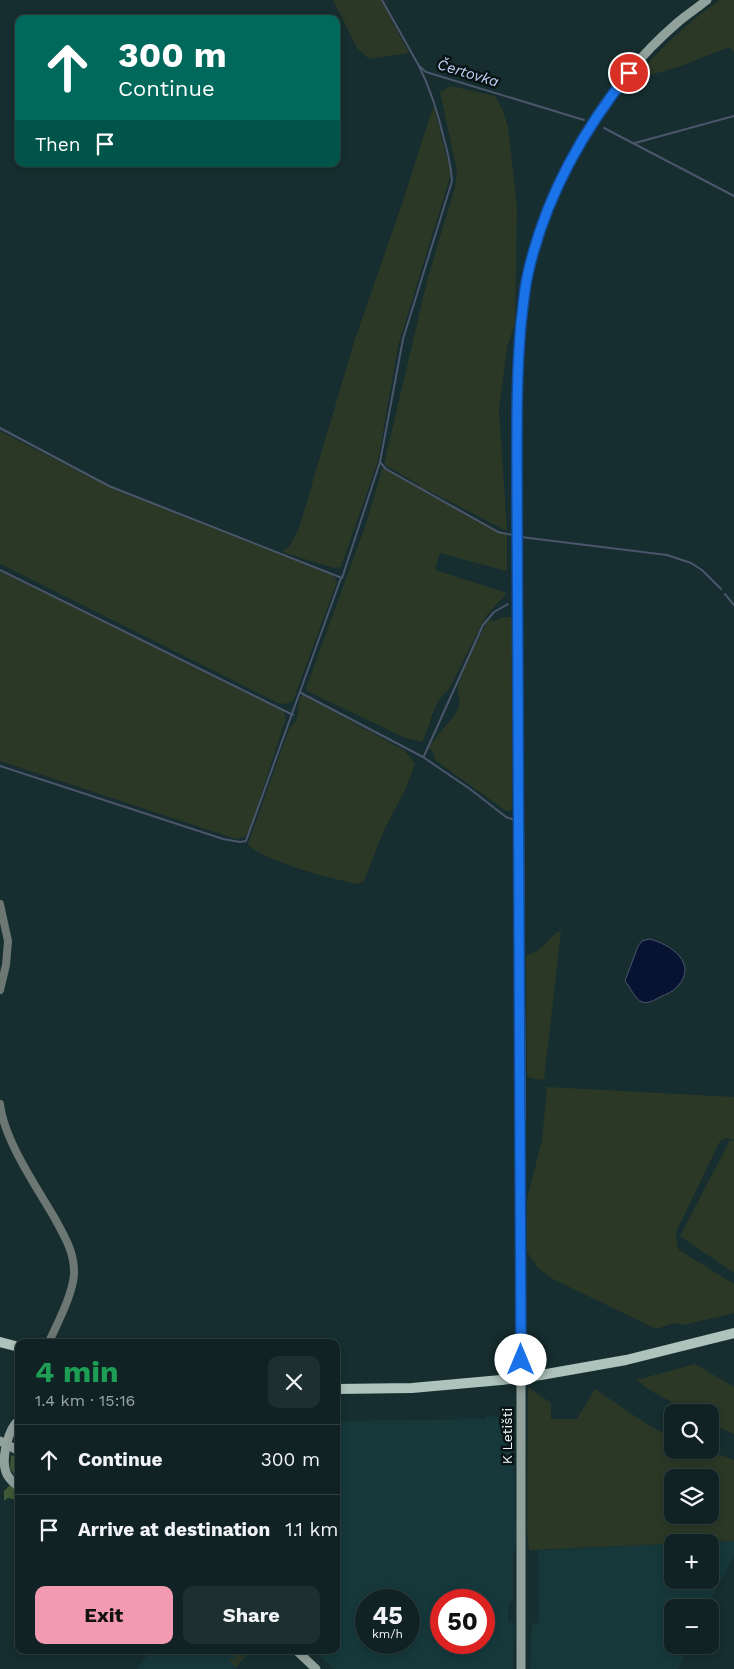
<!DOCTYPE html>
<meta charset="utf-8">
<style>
:root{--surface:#102223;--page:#1e2f30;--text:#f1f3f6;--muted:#9ca4a6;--line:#303f41;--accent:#f19ab2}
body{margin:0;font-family:"Work Sans",sans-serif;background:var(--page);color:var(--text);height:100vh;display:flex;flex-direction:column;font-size:19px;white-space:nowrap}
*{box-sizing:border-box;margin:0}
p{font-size:16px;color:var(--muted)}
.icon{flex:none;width:28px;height:28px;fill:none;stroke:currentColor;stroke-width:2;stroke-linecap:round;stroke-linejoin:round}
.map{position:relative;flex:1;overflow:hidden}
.drawer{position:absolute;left:15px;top:1339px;width:325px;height:315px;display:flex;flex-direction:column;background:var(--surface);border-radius:10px;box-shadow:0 2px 8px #0003,0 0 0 1px var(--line)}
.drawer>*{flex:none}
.hud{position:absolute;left:15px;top:15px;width:325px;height:152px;border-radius:10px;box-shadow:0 2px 8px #0003,0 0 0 1px var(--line);background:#00695c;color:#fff;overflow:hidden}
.buttons{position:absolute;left:664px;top:1404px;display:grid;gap:10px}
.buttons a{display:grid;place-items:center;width:55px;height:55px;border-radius:10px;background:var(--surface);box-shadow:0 2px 8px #0003,0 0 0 1px var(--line);font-size:25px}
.speed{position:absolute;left:355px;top:1589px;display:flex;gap:10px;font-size:25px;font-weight:700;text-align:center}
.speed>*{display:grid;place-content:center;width:65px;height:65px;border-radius:50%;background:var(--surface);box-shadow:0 2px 8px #0003,0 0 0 1px var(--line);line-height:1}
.speed small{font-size:12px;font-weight:400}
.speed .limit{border:8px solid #d22;background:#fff;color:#111}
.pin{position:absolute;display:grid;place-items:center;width:42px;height:42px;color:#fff;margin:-21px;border:2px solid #fff;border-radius:50%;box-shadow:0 1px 5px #0007}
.me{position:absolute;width:55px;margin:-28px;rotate:0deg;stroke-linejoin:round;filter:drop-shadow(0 0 4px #0008)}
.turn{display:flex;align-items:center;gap:18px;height:105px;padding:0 20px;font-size:22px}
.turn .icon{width:65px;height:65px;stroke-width:2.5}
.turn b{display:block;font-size:35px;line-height:42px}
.then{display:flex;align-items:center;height:48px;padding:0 20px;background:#0003;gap:10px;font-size:19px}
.round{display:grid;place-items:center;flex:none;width:52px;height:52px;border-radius:10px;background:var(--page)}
.overview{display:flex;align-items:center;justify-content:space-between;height:85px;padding:0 20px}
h1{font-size:30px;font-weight:700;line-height:38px;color:#1e9e55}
.button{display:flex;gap:10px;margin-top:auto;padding:10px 20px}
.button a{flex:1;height:58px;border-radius:10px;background:var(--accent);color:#111;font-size:20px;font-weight:700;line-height:58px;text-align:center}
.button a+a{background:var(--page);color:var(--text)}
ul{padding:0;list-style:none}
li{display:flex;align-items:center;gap:15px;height:70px;padding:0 20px;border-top:1px solid var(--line)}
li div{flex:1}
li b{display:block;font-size:19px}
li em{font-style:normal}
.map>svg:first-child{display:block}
.built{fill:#16383b;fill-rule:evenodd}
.green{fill:#2b3826;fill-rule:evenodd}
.forest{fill:#405937}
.water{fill:#081331;stroke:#4b566c}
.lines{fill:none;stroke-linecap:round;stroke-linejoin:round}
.stream{stroke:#4b566c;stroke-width:2}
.tertiary{stroke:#6c7672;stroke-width:8}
.secondary{stroke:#91a19b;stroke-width:9}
.primary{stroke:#aec3bb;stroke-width:10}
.secondary-bridge{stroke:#91a19b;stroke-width:9}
.primary-bridge{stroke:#aec3bb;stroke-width:10}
.route-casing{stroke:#114b97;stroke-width:12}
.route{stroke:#1a73e8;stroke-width:9}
.labels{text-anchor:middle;stroke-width:5;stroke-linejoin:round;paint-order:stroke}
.street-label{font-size:14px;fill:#e6f4f5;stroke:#0a1414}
.water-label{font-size:15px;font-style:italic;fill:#c4d5fa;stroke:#0a1414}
</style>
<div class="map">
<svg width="734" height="1669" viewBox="0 0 734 1669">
<rect width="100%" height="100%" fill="#162e2f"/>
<!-- built -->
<g class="built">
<path d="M 487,1416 L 512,1418 L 516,1543 L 513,1555 L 513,1600 L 509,1604 L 508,1622 L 514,1623 L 513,1669 L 334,1669 L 313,1650 L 336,1650 L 336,1421 L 486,1419 ZM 366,1600 L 409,1600 L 409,1642 L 366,1642 ZM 441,1600 L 484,1600 L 484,1642 L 441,1642 Z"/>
<path d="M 734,1541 L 734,1556 L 706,1607 L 672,1608 L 672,1645 L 688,1645 L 678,1669 L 530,1669 L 532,1623 L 539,1623 L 538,1550 L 672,1544 L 672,1580 L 710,1580 L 710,1542 L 699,1542 Z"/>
<path d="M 151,1650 L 251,1650 L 235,1669 L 137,1669 Z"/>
</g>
<!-- green -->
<g class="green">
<path d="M 333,0 L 381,0 L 409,53 L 369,59 L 357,48 Z"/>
<path d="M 720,0 L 734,0 L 734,52 L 730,47 L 678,67 L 633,80 C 659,49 687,23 720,0 Z"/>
<path d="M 451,86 L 495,96 L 503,111 L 508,127 L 517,207 L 515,323 L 507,347 L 499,410 L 507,531 L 427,490 L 426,492 L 507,535 L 507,569 L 506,571 L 440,553 L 435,570 L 504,592 L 506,594 L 486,616 L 449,689 C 430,706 433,721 422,742 L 403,737 L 307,691 L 306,688 L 366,524 L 383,466 L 419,487 L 421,486 L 384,464 L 428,277 L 455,187 L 457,171 L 440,92 Z"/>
<path d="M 434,107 L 451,174 L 398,346 L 378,461 L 341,567 L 334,568 L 282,552 L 290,546 L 299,528 L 355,339 L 404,198 L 429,119 Z"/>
<path d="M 0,431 L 109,487 L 333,575 L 337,582 L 293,701 L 287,704 L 278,703 L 0,564 Z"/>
<path d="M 0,571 L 283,710 L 286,718 L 249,832 L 245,837 L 236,839 L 0,761 Z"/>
<path d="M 505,617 L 510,617 L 512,620 L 512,810 L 506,811 L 435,760 L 433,751 L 429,748 C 437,732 451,724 458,708 C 462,700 456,693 458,686 C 465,663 478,640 489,619 L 493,621 Z"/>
<path d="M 303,695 L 404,750 L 415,764 L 405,790 L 384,830 L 364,881 L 359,884 C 339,882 257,859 248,844 L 289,729 L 296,721 L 298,713 L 300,697 Z"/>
<path d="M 561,931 L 544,1080 L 529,1078 L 527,1074 L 526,956 L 539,950 L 557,932 Z"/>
<path d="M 547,1087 L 734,1097 L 734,1140 L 726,1138 L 720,1141 L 676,1232 L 677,1245 L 679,1250 L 734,1284 L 734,1313 L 683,1325 L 674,1323 L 656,1329 L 553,1279 L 538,1268 L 527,1252 L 527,1199 L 542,1140 Z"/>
<path d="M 730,1140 L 734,1141 L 734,1273 L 680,1236 Z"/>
<path d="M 695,1364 L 734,1387 L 734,1434 L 710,1423 L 710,1412 L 690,1412 L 653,1392 L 636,1380 Z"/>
<path d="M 528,1387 L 551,1403 L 551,1419 L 577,1419 L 595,1389 L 648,1425 L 672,1437 L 672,1450 L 707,1450 L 734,1460 L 734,1541 L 529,1550 L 527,1528 ZM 672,1478 L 710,1478 L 710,1515 L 672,1515 Z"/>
<path d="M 216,1650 L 251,1650 L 236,1667 L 229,1661 L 230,1659 L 235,1659 L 235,1656 L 232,1656 L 232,1653 Z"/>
</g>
<!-- forest -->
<g class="forest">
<path d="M 11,1455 L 19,1459 L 19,1482 L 10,1468 Z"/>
<path d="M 10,1485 L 19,1492 L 19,1503 L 13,1499 L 8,1498 L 4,1501 L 4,1491 Z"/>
</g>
<!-- water -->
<path class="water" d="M 649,939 C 671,944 699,964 677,987 C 673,992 666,994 660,997 C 655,1000 648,1004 642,1002 C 635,999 630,987 625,981 L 638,946 L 642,941 Z"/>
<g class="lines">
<!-- stream -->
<g class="stream">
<path d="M 382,0 L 419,66 L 426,72 L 584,120"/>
<path d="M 604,128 L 734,196"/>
<path d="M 635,143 L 734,116"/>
<path d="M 0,428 L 109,486 L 342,578 L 380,462 L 403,339 L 452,181 C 451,167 448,153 444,139 C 438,113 431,90 419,66"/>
<path d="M 380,462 L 386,469 L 498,532 L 513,535"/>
<path d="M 521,537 L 667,555 L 691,563 L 702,570 L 721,589"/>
<path d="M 0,570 L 293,715"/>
<path d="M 725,594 L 734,605"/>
<path d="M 301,693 L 423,757 L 470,789 L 506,817 L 515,820"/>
<path d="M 424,756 L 483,625 L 494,612 L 508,604"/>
<path d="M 0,766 L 223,839 L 240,842 L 246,841 L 341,578"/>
</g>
<!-- tertiary -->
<g class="tertiary">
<path d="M 0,904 L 8,941 L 6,965 L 0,990"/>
<path d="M 0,1104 C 4,1140 36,1186 54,1217 C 64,1235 75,1253 74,1274 C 73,1294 57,1324 49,1342"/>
</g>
<!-- secondary -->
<g class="secondary">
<path d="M 19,1420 C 8,1429 1,1458 6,1472 C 8,1479 14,1483 19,1487"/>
<path d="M 296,1650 L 316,1669"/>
<path d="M 521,1669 L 521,1083 L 517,388 C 519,352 519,314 527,278 C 546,185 605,85 677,23 C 686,15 697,8 707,0"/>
</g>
<!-- primary -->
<g class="primary">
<path d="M 0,1342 L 19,1347"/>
<path d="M 541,1375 L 626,1360 L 734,1333"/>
<path d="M 336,1389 L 412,1388 L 501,1380"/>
</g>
<!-- secondary-bridge -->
<path class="secondary-bridge" d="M 0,1441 L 19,1451"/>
<!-- primary-bridge -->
<path class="primary-bridge" d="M 501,1380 L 541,1375"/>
</g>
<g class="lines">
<defs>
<path id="route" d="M 521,1360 L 517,490 C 517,434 516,379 521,323 C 523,308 524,293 527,278 C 543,202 581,133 629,73"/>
</defs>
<!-- route casing -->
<use href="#route" class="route-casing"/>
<!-- route -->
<use href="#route" class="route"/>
</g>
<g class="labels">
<!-- street labels -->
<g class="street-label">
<text transform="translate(507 1436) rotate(-90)" y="5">K Letišti</text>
</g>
<!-- water labels -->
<g class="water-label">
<text transform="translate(468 73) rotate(17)" y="5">Čertovka</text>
</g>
</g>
</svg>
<div class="buttons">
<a><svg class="icon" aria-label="search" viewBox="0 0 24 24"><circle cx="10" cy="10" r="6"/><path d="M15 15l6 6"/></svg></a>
<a><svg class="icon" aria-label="layers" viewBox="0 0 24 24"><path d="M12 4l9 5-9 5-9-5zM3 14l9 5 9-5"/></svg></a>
<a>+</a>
<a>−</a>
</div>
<div class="speed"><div>45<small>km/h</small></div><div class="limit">50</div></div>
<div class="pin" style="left:629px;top:73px;background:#d93025"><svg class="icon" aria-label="arrive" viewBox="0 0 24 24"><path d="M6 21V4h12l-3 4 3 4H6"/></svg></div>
<svg class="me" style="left:521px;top:1360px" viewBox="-20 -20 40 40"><circle r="19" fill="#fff"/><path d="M0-13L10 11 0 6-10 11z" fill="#1a73e8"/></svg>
<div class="hud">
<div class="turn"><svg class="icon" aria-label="ahead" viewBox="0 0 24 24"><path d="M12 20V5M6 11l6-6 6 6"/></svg><div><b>300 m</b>Continue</div></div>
<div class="then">Then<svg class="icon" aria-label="arrive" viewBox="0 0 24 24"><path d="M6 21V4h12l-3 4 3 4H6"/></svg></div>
</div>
<section class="drawer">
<div class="overview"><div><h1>4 min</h1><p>1.4 km · 15:16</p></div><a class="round"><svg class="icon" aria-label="close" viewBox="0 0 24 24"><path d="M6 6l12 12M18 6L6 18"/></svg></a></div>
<ul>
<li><svg class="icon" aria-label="ahead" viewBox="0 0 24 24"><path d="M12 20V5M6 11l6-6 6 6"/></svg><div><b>Continue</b></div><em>300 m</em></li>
<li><svg class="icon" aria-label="arrive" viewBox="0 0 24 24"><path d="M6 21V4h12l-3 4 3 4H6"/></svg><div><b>Arrive at destination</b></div><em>1.1 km</em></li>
</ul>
<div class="button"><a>Exit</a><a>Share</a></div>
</section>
</div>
